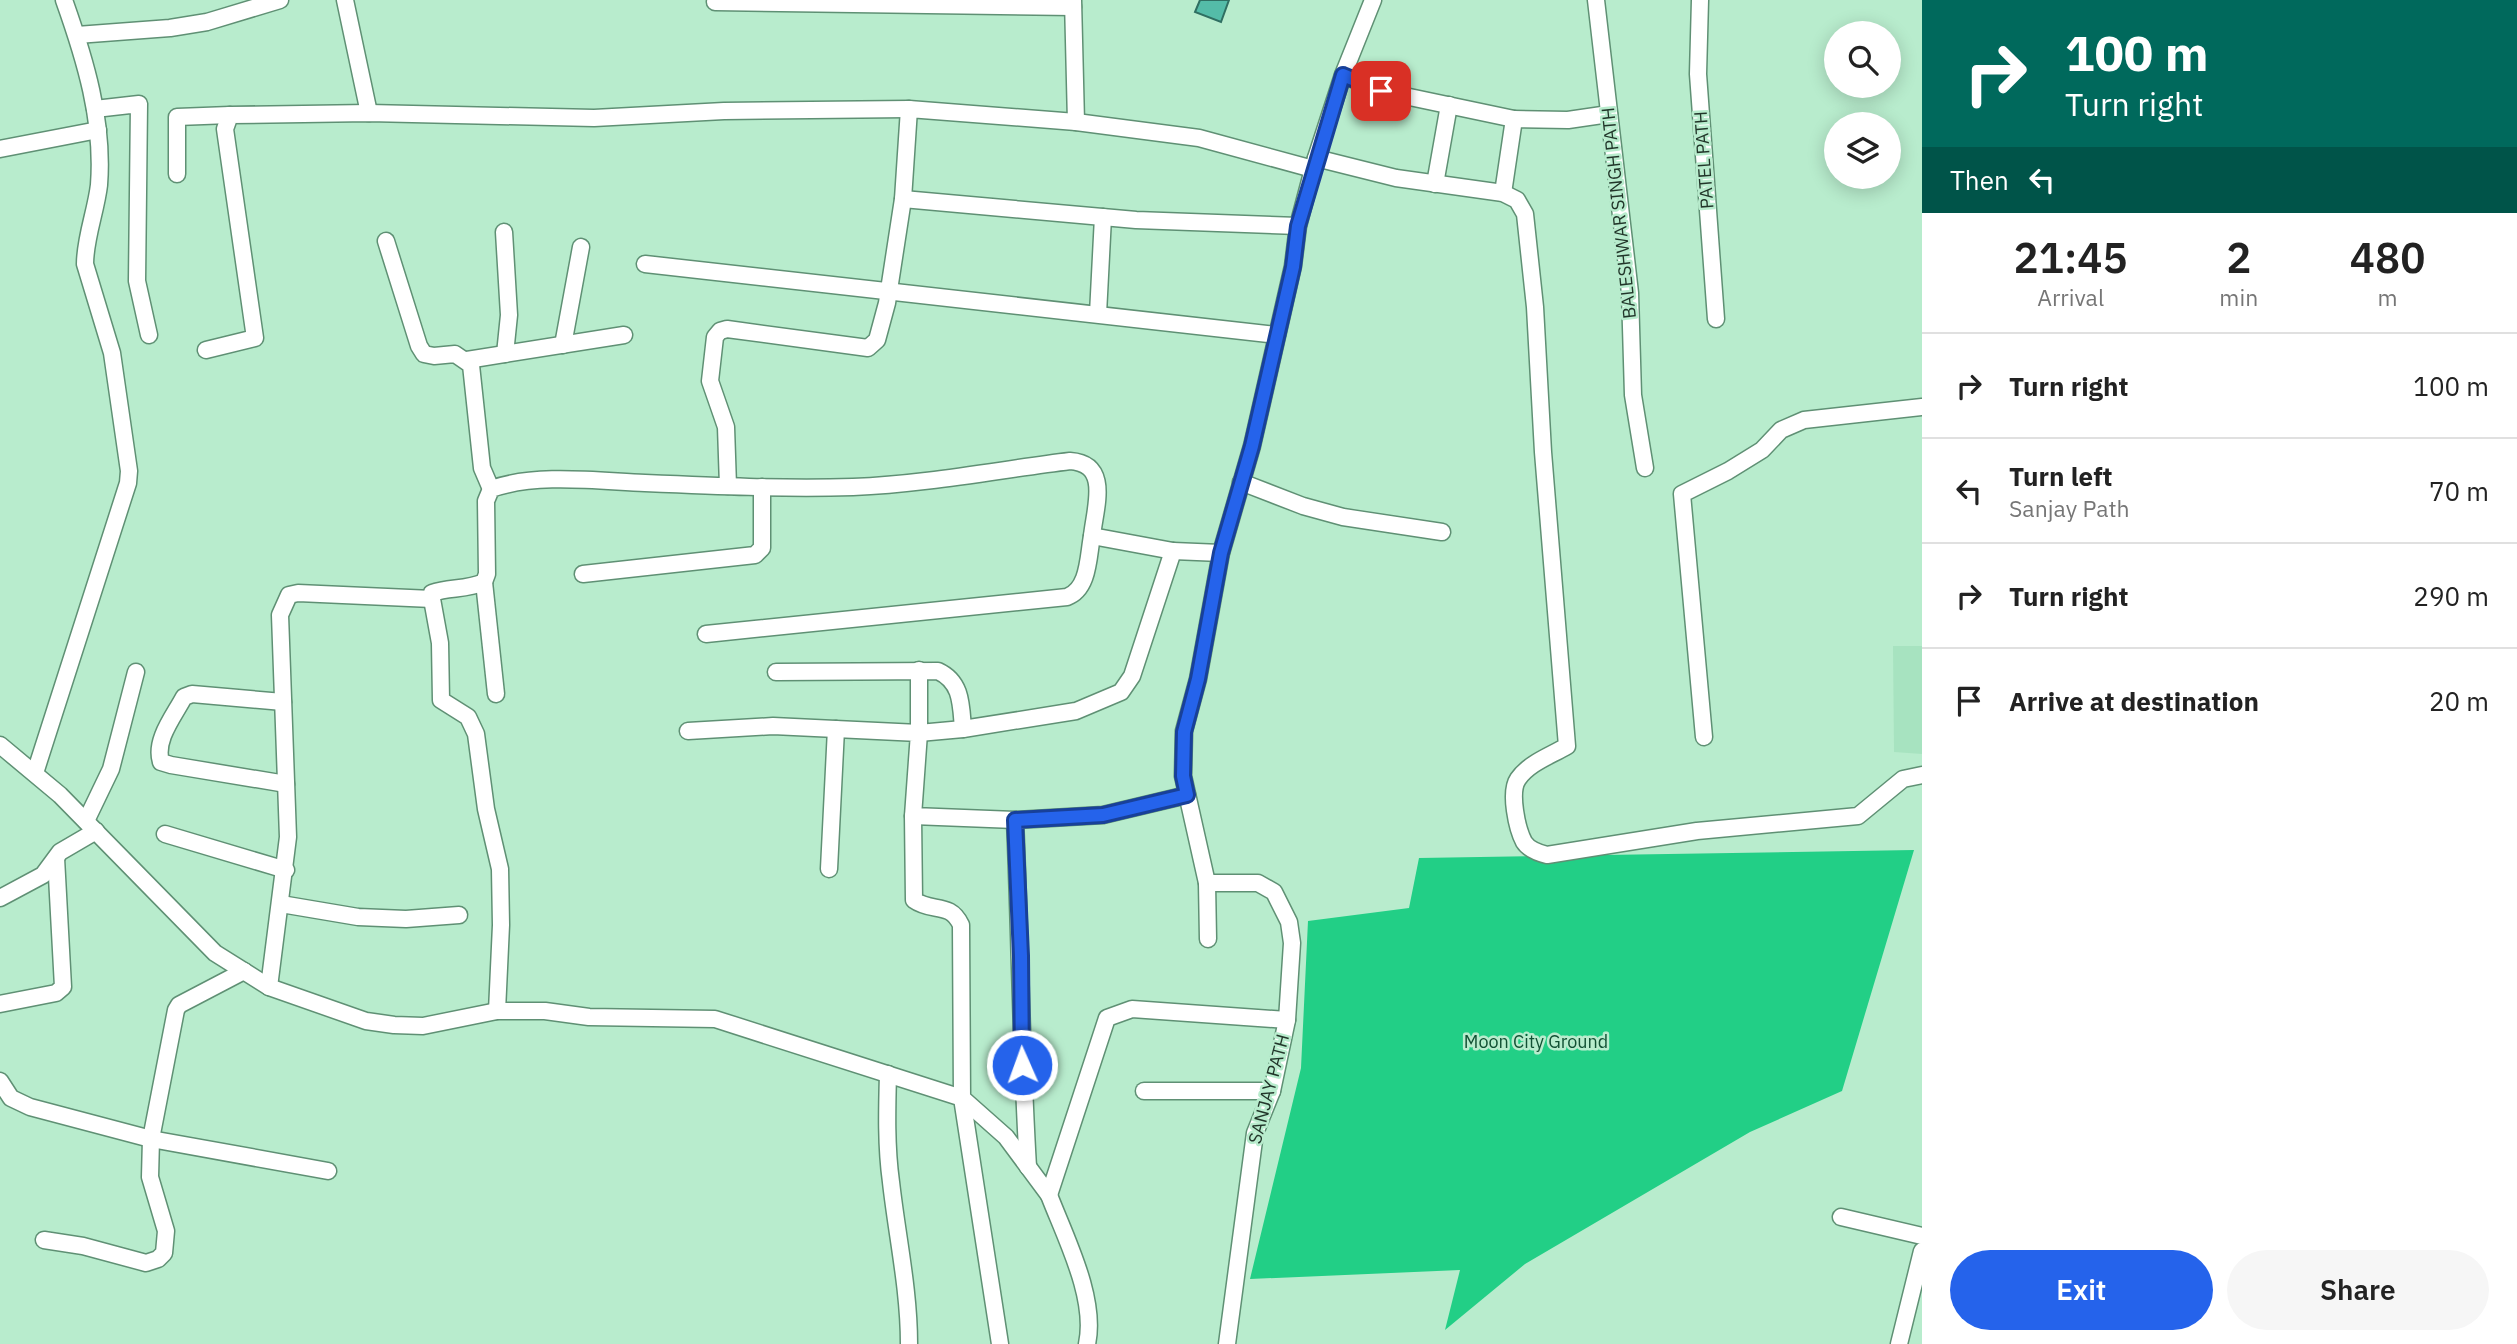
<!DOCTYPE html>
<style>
:root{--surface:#fff;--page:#f6f6f6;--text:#222;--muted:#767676;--line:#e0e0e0;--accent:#2563eb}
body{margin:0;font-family:"IBM Plex Sans",sans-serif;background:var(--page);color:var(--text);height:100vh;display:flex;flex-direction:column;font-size:26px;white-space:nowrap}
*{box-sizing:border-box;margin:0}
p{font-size:23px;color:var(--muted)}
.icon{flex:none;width:38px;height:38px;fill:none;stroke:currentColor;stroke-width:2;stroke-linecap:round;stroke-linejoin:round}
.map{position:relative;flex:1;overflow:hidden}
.panel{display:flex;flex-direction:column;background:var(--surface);width:595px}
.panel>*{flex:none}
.hud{background:#00695c;color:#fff;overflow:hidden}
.tools{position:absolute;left:1824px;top:21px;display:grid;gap:14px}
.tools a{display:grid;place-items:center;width:77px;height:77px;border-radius:50%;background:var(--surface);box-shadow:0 4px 18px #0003;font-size:35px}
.pin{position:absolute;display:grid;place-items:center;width:60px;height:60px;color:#fff;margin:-30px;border-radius:14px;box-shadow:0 4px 10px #0006}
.me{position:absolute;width:77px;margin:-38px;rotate:358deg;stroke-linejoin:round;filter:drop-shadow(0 0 5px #0008)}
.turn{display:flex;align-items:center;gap:24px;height:147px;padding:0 28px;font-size:32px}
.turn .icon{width:91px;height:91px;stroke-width:2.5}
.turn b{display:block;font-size:49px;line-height:60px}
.then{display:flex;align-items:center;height:66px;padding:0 28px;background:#0003;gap:14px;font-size:26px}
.eta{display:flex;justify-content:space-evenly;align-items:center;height:119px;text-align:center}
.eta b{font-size:42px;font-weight:600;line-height:49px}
.action{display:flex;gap:14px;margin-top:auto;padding:14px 28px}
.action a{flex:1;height:80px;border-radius:42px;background:var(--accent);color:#fff;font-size:28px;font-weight:600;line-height:80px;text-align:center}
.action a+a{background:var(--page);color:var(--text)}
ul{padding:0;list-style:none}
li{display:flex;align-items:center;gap:21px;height:105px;padding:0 28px;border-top:2px solid var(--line)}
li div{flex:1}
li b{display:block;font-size:26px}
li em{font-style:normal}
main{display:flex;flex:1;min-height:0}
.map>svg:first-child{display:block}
.built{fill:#a7e3c0}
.green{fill:#22cf86}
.building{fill:#54bca8;stroke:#2f6f62;stroke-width:2}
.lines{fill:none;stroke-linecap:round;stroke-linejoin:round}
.street-casing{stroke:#5f9074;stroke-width:19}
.street{stroke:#fff;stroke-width:16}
.route-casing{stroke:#184099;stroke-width:18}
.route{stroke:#2563eb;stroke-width:12}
.labels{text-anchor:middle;stroke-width:5;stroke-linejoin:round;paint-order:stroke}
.street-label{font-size:18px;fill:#22362a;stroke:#b8eccd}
.park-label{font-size:18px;fill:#115033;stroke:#b8eccd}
</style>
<main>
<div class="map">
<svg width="1922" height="1344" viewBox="0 0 1922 1344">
<rect width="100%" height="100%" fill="#b8eccd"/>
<!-- built -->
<path class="built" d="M 1893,646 L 1922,646 L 1922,754 L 1894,752 Z"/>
<!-- green -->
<path class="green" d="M 1914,850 L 1842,1091 L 1750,1132 L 1525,1264 L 1445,1330 L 1460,1270 L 1250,1279 L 1301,1068 L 1308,921 L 1409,908 L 1419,858 Z"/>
<!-- building -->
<path class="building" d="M 1200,0 L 1229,0 L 1221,22 L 1195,12 Z"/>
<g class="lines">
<defs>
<g id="street">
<path d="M 345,0 L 369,113"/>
<path d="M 1073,0 L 1076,122"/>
<path d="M 1596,0 L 1630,293 L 1633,395 L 1645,468"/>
<path d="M 1700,0 L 1698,74 L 1716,319"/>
<path d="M 715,2 L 1073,7"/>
<path d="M 77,35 L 170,28 L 207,22 L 280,0"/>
<path d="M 1343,75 L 1381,91 L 1514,119"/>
<path d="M 95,109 L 139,104 L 137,281 L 149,335"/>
<path d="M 0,149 L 98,130"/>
<path d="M 1316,158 L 1396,178 L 1503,193 L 1517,200 L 1525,214 L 1535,307 L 1543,452 L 1567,746 C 1550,756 1529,763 1518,779 C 1509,792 1517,829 1524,842 C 1529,850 1539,853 1547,855 L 1697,831 L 1858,816 L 1903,779 L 1922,775"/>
<path d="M 177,174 L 177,117 L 230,115"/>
<path d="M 1435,184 L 1449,105"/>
<path d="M 1503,193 L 1514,119 L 1568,120 L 1609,114"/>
<path d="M 903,199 L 1136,220 L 1298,226"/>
<path d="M 504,232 L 509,315 L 505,354"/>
<path d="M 386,241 L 419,346 L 424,354 L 434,356 L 455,354 L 471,365 L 482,468 L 491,489"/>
<path d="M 645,264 L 1277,335"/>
<path d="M 1098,314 L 1103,217"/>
<path d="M 563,345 L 581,247"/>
<path d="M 206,350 L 255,338 L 225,129 L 230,115 L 369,113 L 594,118 L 724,111 L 909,109"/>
<path d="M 467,360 L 624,335"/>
<path d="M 1241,482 L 1303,506 L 1343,517 L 1442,532"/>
<path d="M 728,486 L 726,427 L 710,381 L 715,337 L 720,331 L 727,329 L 868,348 L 877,340 L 887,303 L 903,199 L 909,109 L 1076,122 L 1199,138 L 1313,169"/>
<path d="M 583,574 L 755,555 L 762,548 L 762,487"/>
<path d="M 484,582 L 496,694"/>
<path d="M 706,634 L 1067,597 C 1089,589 1088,557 1092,536"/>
<path d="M 919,670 L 919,733 L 963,729"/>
<path d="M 776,672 L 938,671 C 962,682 961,705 963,729 L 1076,711 L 1121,692 L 1132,676 L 1173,551"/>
<path d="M 283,702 L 192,694 L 184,697 C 174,716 154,740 161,762 L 171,765 L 286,784"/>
<path d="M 688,731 L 773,726 L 919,733 L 913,816 L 1015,820 L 1103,815 L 1187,795"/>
<path d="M 1704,737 L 1682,494 L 1728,471 L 1762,450 L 1781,430 L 1804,420 L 1922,407"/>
<path d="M 0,745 L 60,795 L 215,953 L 269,987 L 366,1021 L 394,1025 L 423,1026 L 497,1011 L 545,1011 L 589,1017 L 715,1019 L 962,1098 L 1000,1344"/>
<path d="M 35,773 L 128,483 L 129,471 L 112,353 L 85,264 C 85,238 96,211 99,185 C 104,121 85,59 64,0"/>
<path d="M 913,816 L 914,900 C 932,913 950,901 961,925 L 962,1098 L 1006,1137 L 1049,1195 L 1107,1018 L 1132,1009 L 1287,1020"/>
<path d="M 1015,820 C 1020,936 1021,1051 1028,1167"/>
<path d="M 86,821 L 111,769 L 136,672"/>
<path d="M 165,834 L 286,870"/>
<path d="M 829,869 L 836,729"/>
<path d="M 1207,883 L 1208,939"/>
<path d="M 0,898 L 43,875 L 60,852 L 96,831"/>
<path d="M 281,904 L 358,917 L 406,919 L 459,915"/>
<path d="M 269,987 L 288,837 L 280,615 L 289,595 L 298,593 L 432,599"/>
<path d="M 0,1004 L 56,993 L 63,987 L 56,858"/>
<path d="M 497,1011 L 501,925 L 500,869 L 486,809 L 476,734 L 468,717 L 441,700 L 440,643 L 432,599 L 432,593 C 449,587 467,590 484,582 L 487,574 L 486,501 L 491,489 C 536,473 597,481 645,483 C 714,486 784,489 853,487 C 926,484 998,470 1070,461 C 1111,464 1095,507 1092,536 L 1173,551 L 1221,553"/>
<path d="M 888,1074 C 887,1110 886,1146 891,1182 C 897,1236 909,1289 909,1344"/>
<path d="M 0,1081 L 11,1098 L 30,1107 L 151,1139 L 328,1171"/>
<path d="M 1144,1091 L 1272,1091"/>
<path d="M 1049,1195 C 1065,1237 1097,1298 1087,1344"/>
<path d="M 1841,1217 L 1922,1236"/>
<path d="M 44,1240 L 83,1246 L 146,1263 L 158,1259 L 164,1253 L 166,1231 L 150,1177 L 151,1139 L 176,1010 L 179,1005 L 244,971"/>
<path d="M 1227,1344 L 1255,1133 L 1272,1091 L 1287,1020 L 1292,943 L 1289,922 L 1274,892 L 1258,883 L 1207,883 L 1183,776 L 1184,731 L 1198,679 L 1221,553 L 1252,446 L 1293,266 L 1298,226 L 1316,158 L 1343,75 L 1373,0"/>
<path d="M 1899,1344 L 1922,1251"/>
</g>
</defs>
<!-- street casing -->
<use href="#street" class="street-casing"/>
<!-- street -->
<use href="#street" class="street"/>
</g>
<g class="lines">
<defs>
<path id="route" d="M 1022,1065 L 1021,956 L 1015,820 L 1103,815 L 1187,795 L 1183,776 L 1184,732 L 1198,679 L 1221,553 L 1252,446 L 1293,267 L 1298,226 L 1343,75 L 1381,91"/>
</defs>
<!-- route casing -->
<use href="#route" class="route-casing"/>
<!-- route -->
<use href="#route" class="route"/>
</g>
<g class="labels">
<!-- street labels -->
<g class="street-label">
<text transform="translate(1704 160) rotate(-94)" y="6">PATEL PATH</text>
<text transform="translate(1619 213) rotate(-96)" y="6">BALESHWAR SINGH PATH</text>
<text transform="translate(1269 1089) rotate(-75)" y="6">SANJAY PATH</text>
</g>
<!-- park labels -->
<g class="park-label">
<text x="1536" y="1048">Moon City Ground</text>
</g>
</g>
</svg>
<div class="tools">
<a><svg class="icon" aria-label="search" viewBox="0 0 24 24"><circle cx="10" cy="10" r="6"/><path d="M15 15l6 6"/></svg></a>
<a><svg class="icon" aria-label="layers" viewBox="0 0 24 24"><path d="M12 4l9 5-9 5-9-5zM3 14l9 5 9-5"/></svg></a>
</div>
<div class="pin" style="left:1381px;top:91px;background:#d93025"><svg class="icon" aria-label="arrive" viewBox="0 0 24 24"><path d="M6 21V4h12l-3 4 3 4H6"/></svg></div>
<svg class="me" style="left:1022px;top:1065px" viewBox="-20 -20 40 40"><circle r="17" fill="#2563eb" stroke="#fff" stroke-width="3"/><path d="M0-11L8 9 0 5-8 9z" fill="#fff"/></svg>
</div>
<section class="panel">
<div class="hud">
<div class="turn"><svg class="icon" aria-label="right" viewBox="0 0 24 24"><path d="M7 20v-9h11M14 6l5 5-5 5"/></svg><div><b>100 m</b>Turn right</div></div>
<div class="then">Then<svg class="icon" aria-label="left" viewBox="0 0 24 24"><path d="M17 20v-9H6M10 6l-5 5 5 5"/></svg></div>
</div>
<div class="eta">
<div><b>21:45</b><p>Arrival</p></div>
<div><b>2</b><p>min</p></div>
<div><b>480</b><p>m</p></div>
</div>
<ul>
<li><svg class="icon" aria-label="right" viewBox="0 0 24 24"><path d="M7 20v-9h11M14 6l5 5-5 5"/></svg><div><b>Turn right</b></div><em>100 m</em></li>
<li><svg class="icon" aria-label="left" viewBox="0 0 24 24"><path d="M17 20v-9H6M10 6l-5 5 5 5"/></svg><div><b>Turn left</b><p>Sanjay Path</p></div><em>70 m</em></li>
<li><svg class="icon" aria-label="right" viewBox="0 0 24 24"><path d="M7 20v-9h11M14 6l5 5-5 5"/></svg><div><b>Turn right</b></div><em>290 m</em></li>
<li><svg class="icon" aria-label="arrive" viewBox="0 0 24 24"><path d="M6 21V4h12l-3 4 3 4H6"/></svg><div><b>Arrive at destination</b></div><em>20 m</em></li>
</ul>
<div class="action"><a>Exit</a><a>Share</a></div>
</section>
</main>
